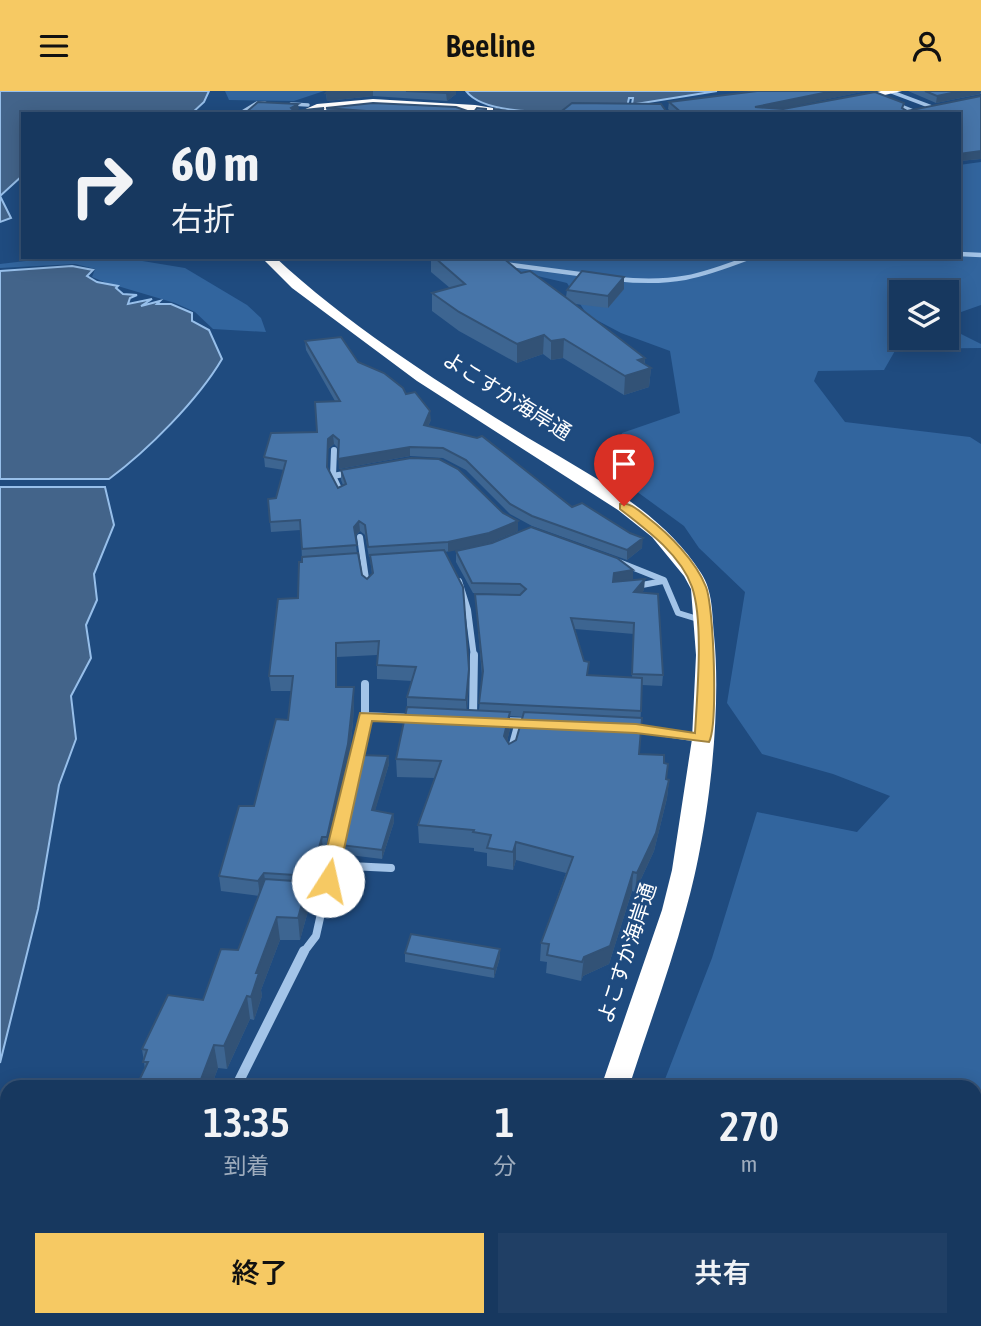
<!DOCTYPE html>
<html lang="ja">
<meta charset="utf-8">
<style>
:root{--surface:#17385f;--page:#203f65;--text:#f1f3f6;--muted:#9eacbd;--line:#365274;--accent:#f6c963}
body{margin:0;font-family:"Asap Condensed","Noto Sans JP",sans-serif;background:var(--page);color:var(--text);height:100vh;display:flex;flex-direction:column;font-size:26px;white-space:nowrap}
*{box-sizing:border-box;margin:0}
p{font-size:23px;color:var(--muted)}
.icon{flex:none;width:38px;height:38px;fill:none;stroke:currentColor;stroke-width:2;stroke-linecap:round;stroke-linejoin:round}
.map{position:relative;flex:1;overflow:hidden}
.side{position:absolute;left:0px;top:989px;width:982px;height:247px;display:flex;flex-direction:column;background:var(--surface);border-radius:21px 21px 0 0;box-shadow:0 4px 18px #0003,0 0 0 2px var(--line)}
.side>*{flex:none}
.hud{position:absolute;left:21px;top:21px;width:940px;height:147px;border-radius:0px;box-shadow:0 4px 18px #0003,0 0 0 2px var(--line);background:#17385f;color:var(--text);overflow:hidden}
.controls{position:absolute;left:889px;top:189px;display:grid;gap:14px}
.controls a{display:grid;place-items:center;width:70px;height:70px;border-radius:0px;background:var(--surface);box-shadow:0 4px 18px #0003,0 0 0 2px var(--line);font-size:35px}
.pin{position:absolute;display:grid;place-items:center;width:60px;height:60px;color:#fff;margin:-72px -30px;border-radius:50% 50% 50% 0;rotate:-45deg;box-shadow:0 0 7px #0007}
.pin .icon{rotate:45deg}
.me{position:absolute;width:77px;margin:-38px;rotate:10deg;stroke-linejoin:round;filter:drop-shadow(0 0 5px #0008)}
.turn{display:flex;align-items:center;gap:24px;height:147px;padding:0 35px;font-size:32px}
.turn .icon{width:91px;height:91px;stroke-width:2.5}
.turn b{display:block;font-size:49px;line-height:60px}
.eta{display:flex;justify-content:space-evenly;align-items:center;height:119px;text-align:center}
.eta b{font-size:42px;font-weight:600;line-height:49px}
.button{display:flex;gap:14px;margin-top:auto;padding:14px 35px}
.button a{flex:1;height:80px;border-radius:0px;background:var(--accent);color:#111;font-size:28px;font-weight:600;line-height:80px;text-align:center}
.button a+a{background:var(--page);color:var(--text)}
header{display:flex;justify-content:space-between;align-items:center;height:91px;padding:0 35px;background:var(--accent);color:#111;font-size:32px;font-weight:600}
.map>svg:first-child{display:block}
.green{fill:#32659e}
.water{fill:#43648a;stroke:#97bfea;stroke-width:2}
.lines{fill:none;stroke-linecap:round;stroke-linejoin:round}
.street-far4{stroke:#a3c4e8;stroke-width:3.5}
.street-far3{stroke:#a3c4e8;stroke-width:4.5}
.street-far2{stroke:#a3c4e8;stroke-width:6}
.street-far1{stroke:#a3c4e8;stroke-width:8}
.street{stroke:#a3c4e8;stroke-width:10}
.highway{fill:#fff;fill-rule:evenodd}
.wall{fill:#3d6591;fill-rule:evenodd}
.shaded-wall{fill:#325276}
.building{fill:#4775a9;stroke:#325276;stroke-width:2}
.route{fill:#f6c963;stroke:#a08340;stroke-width:2}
.labels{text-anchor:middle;stroke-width:5;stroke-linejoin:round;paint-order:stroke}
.street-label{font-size:21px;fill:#fff;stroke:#1f4b7f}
</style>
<header><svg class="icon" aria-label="menu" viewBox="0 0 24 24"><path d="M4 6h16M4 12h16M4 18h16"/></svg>Beeline<svg class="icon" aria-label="person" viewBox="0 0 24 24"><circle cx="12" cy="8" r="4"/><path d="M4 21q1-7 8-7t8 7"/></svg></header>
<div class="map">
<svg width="981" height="1235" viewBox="0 0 981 1235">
<rect width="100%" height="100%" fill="#1f4b7f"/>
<!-- green -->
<g class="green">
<path d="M 225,0 L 324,0 L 294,10 L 229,9 Z"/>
<path d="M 981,71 L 981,214 L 947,226 L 947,201 L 901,201 L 901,247 L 947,247 L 947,236 L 981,253 L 981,257 L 896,258 L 884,279 L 818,280 L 814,290 L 845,331 L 970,346 L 981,353 L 981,1235 L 581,1235 L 583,1228 L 975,1228 L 975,996 L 662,996 L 712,867 L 757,721 L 857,741 L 890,705 L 833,683 L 762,663 L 727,612 L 745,501 L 699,457 L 684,435 L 636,400 L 615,377 L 622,342 L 680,322 L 670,260 L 621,242 L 587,224 L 567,192 L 500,176 L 479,166 L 959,166 L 959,74 Z"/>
<path d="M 60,166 L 118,166 L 185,177 L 247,214 L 261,227 L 266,241 L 213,238 L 195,221 L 175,212 L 104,191 L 92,186 L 95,178 L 75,173 L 0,177 L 0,173 Z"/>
</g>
<!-- water -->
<g class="water">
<path d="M 0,0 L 209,0 L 204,11 L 191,23 L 23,23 L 23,84 L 0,105 L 11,127 L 0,131 Z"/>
<path d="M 466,0 L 717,0 L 636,13 L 632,13 L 633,7 L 629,7 L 627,16 C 591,19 489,31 466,0 Z"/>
<path d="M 72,175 L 93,179 L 87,185 L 97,191 L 118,195 L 116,197 L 123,203 L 137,204 L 130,207 L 128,213 L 152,208 L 141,215 L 160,210 L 157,213 L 171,213 L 192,222 L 192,230 L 209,239 L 222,268 C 198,309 147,360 109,388 L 0,388 L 0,180 Z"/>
<path d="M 0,396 L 105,396 L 114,434 L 94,483 L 97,509 L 86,534 L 91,567 L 71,605 L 76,648 L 59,694 L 38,818 L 0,972 Z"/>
</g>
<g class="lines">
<!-- street-far4 -->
<g class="street-far4">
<path d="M 892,1 L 937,18"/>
<path d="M 894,12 L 916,21"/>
<path d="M 291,13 L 308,14"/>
<path d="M 239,23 L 257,12 L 265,12"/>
</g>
<!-- street-far3 -->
<g class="street-far3">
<path d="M 959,163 L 981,164"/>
<path d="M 356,166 L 437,167"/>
<path d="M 505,173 L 587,184"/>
<path d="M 616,188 C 673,194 699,186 751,166"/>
</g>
<!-- street-far2 -->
<g class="street-far2">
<path d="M 334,359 L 333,385 L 341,402"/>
<path d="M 333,385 L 349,382"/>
<path d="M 360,446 L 367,495"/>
<path d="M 619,471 L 664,489 L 678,522 L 701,529"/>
<path d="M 459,490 L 468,519 L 474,566"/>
<path d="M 637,495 L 663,490"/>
</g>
<!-- street-far1 -->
<g class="street-far1">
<path d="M 365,625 L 413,627"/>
<path d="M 473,625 L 474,564"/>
<path d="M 502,630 L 529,631"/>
<path d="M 632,637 L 699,647"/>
<path d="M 512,657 L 519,631"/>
<path d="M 330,774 L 391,777"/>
<path d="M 302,806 L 326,807"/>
<path d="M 303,862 L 316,845 L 365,625 L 365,593"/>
</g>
<!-- street -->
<path class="street" d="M 236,996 L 304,860"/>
<!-- highway -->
<g class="highway">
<path d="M 881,0 L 902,0 L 854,11 L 849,8 Z"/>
<path d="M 373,8 L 475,14 L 531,23 L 373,14 L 294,23 L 317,13 Z"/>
<path d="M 261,166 L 275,166 C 346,232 430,286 512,337 C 577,378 659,415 701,482 C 713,500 712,523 714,544 C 722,622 708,742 686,818 C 670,878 648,937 629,996 L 601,996 L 662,819 L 672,779 L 692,648 L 696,564 L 691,498 L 684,485 L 652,446 L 618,419 L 417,290 L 292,197 Z"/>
<path d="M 522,1228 L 554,1228 L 551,1235 L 519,1235 Z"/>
</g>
</g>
<!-- wall -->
<g class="wall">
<path d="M 328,0 L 456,0 L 456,3 L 447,10 L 373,5 L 327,10 L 326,2 Z"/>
<path d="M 748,0 L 866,0 L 779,18 L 904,12 L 903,18 L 907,20 L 981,5 L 981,68 L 959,70 L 959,23 L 674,23 L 668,18 L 669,11 L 748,1 Z"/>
<path d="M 908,0 L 981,0 L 981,3 L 936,12 Z"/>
<path d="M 326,17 L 473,22 L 486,23 L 338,23 L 327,22 Z"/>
<path d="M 431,166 L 502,166 L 521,182 L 566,206 L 567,199 L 624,186 L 624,198 L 608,217 L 575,213 L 645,267 L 645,273 L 651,277 L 649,296 L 624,304 L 563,267 L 551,269 L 543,263 L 517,272 L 459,240 L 432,220 L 432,202 L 450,197 L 431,181 Z"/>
<path d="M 305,250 L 358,271 L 406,303 L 431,329 L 428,335 L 642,457 L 627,469 L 532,435 L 510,423 L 466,379 L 443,367 L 410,365 L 339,378 L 339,358 L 334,353 L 328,358 L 328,377 L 338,397 L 343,394 L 341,389 L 341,379 L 518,440 L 489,452 L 445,461 L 469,592 L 467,619 L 479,619 L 482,585 L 475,503 L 520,504 L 473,502 L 456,471 L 456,460 L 633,489 L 644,499 L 642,501 L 663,584 L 662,595 L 642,594 L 639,663 L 664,672 L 666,688 L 669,689 L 667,707 L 654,760 L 635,801 L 632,800 L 609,873 L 583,885 L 581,890 L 546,882 L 547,871 L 540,870 L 541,852 L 566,782 L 516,769 L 513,779 L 487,775 L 487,762 L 474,760 L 474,757 L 419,752 L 418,734 L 435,687 L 397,686 L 396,668 L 407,616 L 407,606 L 412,590 L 377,588 L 377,564 L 337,566 L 337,596 L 354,596 L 354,610 L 353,631 L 349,667 L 328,761 L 323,761 L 312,800 L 309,800 L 310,813 L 300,849 L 280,849 L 261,899 L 262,905 L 254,929 L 250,928 L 227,978 L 218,977 L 211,996 L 136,996 L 145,978 L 142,958 L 203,909 L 238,859 L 259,805 L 221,800 L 219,785 L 254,715 L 288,629 L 291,600 L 271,600 L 269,585 L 298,507 L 302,471 L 301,439 L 271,441 L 268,408 L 276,407 L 284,379 L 265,376 L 264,366 L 317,341 L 335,310 L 306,259 ZM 360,440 L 365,444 L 369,466 L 370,466 L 372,483 L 367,488 L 362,484 L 357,463 L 355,445 ZM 575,538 L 634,543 L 632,587 L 588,584 ZM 510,625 L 523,626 L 516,649 L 509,653 L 507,650 L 510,638 Z"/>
<path d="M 388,665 L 389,673 L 375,719 L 393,723 L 394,731 L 382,768 L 341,763 L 340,754 Z"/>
<path d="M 500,858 L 500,866 L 494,887 L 405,871 L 405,862 Z"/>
</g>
<!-- shaded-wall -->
<g class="shaded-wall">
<path d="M 351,0 L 373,0 L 373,5 L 327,10 L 326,2 Z"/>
<path d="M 450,0 L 456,0 L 456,3 L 447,10 L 446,2 Z"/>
<path d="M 833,0 L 866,0 L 757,23 L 755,16 Z"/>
<path d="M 961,0 L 981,0 L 980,3 L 936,12 L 937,5 Z"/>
<path d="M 298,13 L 299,18 L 292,22 L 291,17 Z"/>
<path d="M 324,17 L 324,22 L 323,23 L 309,23 Z"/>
<path d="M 981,60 L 981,68 L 959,70 L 959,63 Z"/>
<path d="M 624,186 L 624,198 L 608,217 L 608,205 Z"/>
<path d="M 544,244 L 543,263 L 517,272 L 517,253 Z"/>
<path d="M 564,248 L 563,267 L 551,269 L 551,250 Z"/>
<path d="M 645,267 L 644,279 L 651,277 L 649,296 L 624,304 L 625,285 L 638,269 Z"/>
<path d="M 430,320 L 431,329 L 424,343 L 424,334 Z"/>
<path d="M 333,344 L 334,353 L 328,358 L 327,385 L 328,348 Z"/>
<path d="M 410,356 L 410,365 L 339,378 L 338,368 Z"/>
<path d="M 359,430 L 360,440 L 354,446 L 354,436 Z"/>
<path d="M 518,430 L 518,440 L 489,452 L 448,461 L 448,451 Z"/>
<path d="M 643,447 L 642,457 L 627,469 L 627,459 Z"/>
<path d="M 633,479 L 633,489 L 613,493 L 614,482 Z"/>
<path d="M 645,488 L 644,499 L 634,512 L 634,501 Z"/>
<path d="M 336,552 L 337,566 L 337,611 L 336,596 Z"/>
<path d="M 469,578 L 469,592 L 466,623 L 466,609 Z"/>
<path d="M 354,596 L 354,610 L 353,631 L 349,667 L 328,761 L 327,746 Z"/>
<path d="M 510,621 L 510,638 L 504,663 L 504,645 Z"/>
<path d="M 388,665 L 389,673 L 373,727 L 372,719 Z"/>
<path d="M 669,689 L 667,707 L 654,760 L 635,801 L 637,782 Z"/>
<path d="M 393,723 L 394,731 L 382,768 L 382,759 Z"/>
<path d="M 322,746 L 323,761 L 312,800 L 311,785 Z"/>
<path d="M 516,751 L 516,769 L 513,779 L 513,761 Z"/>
<path d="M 633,781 L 632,800 L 609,873 L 583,885 L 581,890 L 584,866 Z"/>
<path d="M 264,782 L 266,797 L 260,805 L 258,790 Z"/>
<path d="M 308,791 L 310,813 L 300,849 L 298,827 Z"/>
<path d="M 277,826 L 280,849 L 261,899 L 262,905 L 254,929 L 251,906 L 256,882 Z"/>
<path d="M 500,858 L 500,866 L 494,887 L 494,878 Z"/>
<path d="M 247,905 L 250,928 L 227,978 L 224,955 Z"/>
<path d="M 214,954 L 218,977 L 211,996 L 201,996 L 200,991 Z"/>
<path d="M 97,1228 L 114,1228 L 111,1235 L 94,1235 Z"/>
</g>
<!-- building -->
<g class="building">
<path d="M 328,0 L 351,0 L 326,2 Z"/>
<path d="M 406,0 L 450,0 L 446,2 Z"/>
<path d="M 757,0 L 833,0 L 755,16 L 783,18 L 875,1 L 904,12 L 902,17 L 907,20 L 981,5 L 981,60 L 959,63 L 959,23 L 683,23 L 669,11 Z"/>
<path d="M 925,0 L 961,0 L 937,5 Z"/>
<path d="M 258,11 L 298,13 L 291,17 L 294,20 L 324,17 L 309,23 L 244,23 Z"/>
<path d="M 373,12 L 456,16 L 473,22 L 477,17 L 486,18 L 486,23 L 406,23 L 326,17 Z"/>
<path d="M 572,12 L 661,13 L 668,23 L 558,23 Z"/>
<path d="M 494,18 L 528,23 L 494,23 Z"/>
<path d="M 434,166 L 502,166 L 521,182 L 530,180 L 568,208 L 645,267 L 638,269 L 651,277 L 625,285 L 564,248 L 551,250 L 544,244 L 517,253 L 459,221 L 432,202 L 465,193 Z"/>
<path d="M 582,180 L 624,186 L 608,205 L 567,199 Z"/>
<path d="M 341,246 L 358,271 L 384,282 L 403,297 L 406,303 L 415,301 L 430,320 L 424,334 L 477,347 L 482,345 L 572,416 L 582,412 L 630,442 L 643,447 L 627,459 L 532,425 L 510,413 L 466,369 L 443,357 L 410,356 L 338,368 L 339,349 L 333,344 L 328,348 L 327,376 L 338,397 L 346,393 L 341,379 L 411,367 L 439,368 L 458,378 L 503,422 L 518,430 L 489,442 L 448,451 L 368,456 L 365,434 L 359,430 L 354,436 L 357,454 L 302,458 L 300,429 L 270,431 L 268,408 L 276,407 L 286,370 L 264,366 L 271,342 L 317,341 L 315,311 L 340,310 L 305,250 Z"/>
<path d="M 531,436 L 617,467 L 633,479 L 614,482 L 613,491 L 645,488 L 634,501 L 658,503 L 663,584 L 632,583 L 634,532 L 571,527 L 584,570 L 589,571 L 587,584 L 642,587 L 641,620 L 479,612 L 483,580 L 475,503 L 520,504 L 526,498 L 520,493 L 472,492 L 456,460 L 492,452 Z"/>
<path d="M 444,459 L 463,496 L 469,578 L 466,609 L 407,606 L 416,576 L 377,574 L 379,550 L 336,552 L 336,596 L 354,596 L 352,616 L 348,653 L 327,746 L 322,746 L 311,785 L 264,782 L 258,790 L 219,785 L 239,715 L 254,715 L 276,628 L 288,629 L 293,585 L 269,585 L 278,508 L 298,507 L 299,471 L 302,471 L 302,466 L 358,462 L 362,484 L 367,488 L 373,482 L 370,464 Z"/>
<path d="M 407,616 L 510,621 L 504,645 L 509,653 L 516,649 L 524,621 L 642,627 L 639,663 L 664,664 L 664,672 L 668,673 L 666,688 L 669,689 L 656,742 L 637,782 L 633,781 L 610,855 L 584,866 L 582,871 L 547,864 L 549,853 L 541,852 L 573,766 L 516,751 L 513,761 L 487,757 L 491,744 L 473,741 L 474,739 L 418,734 L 441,670 L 396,668 Z"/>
<path d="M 361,664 L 388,665 L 372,719 L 393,723 L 382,759 L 340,754 Z"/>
<path d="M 265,788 L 308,791 L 298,827 L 277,826 L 256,882 L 259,882 L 251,906 L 247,905 L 224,955 L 214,954 L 200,991 L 206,992 L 204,996 L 136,996 L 148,971 L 143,971 L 147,959 L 142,958 L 168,904 L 203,909 L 221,858 L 238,859 Z"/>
<path d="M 411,843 L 500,858 L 494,878 L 405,862 Z"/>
<path d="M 21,1228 L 97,1228 L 94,1235 L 18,1235 Z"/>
</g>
<!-- route -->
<path class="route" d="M 620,413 C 631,411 639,420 647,426 C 669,443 696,470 706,496 C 714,516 718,634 709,651 L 636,642 L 372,630 L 337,790 L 328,797 L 321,795 L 319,790 L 360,622 L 636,633 L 695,642 C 697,604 704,531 692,496 C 681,464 646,438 620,418 Z"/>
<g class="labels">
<!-- street labels -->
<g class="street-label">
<text transform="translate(507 305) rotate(32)" y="7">よこすか海岸通</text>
<text transform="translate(627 862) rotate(-72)" y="7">よこすか海岸通</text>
</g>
</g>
</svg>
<div class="controls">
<a><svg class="icon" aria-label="layers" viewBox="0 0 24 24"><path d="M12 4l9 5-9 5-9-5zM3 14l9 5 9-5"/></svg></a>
</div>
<div class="pin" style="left:624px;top:415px;background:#d93025"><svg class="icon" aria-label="arrive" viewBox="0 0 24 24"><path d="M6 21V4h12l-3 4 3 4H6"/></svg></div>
<svg class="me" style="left:328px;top:790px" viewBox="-20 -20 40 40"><circle r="19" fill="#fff"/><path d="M0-13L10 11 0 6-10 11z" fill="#f6c963"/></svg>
<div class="hud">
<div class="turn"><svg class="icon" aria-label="right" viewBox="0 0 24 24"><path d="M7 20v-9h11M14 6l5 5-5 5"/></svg><div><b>60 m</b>右折</div></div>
</div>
<section class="side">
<div class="eta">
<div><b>13:35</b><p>到着</p></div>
<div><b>1</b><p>分</p></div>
<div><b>270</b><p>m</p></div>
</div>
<div class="button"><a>終了</a><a>共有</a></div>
</section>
</div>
